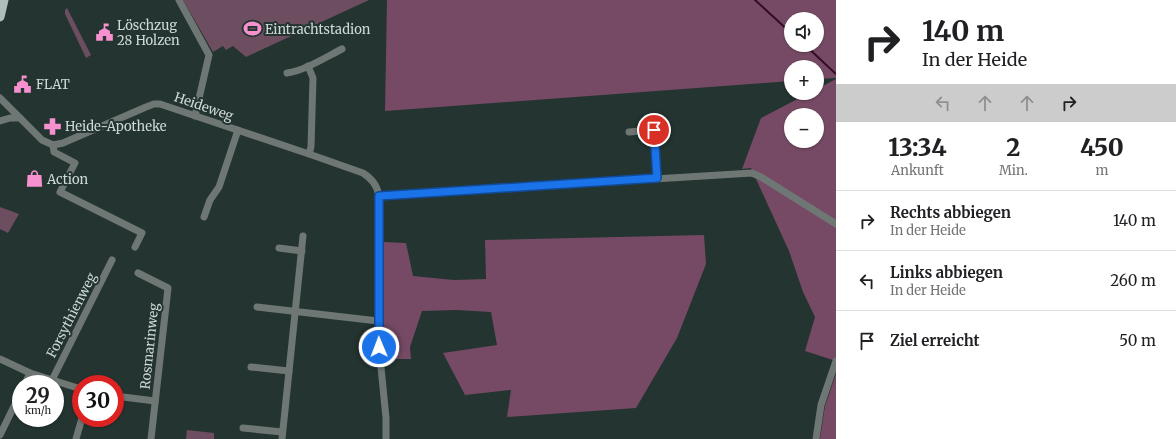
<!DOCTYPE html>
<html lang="de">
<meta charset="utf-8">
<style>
:root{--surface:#fff;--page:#f2f2f2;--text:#202124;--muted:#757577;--line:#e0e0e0}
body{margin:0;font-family:Merriweather,serif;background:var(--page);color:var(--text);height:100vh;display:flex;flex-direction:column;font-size:15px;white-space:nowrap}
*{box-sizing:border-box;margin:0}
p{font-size:13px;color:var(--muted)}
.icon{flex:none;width:22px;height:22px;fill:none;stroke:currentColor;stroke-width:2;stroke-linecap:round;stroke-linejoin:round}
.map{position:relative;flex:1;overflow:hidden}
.panel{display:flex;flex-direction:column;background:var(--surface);width:340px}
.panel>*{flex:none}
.guide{background:#fff;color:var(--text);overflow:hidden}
.tools{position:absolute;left:784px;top:12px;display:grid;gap:8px}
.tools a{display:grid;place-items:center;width:40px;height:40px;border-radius:50%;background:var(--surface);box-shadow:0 1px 3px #0004;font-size:20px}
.speed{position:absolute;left:12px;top:375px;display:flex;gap:8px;font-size:20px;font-weight:700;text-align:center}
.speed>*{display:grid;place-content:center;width:52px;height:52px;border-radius:50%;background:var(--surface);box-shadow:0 1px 3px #0004;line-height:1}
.speed small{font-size:10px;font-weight:400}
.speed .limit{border:6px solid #d22;background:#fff;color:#111}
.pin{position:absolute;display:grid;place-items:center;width:34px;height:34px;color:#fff;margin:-17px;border:2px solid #fff;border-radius:50%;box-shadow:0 1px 4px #0007}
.me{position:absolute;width:44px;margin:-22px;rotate:359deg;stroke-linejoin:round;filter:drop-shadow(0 0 3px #0008)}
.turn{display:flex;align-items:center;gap:14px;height:84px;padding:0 20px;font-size:18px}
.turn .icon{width:52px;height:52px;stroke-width:2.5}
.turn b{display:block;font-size:28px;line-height:34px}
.lanes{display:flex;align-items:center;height:38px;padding:0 20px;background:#0003;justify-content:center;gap:20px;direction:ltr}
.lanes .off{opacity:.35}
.eta{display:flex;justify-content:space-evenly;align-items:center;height:68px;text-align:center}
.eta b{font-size:24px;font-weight:800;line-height:28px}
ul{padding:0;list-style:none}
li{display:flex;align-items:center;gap:12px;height:60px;padding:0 20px;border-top:1px solid var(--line)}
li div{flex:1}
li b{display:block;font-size:15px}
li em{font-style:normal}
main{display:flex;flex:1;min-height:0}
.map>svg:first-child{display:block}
.green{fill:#6d4d60}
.forest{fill:#764a65;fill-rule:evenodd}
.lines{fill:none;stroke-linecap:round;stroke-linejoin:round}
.stream{stroke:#320c25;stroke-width:2}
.minor{stroke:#6f7775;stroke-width:7}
.major{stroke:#adbebb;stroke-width:9}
.route-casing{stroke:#114b97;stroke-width:10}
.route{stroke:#1a73e8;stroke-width:7}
.labels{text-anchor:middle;stroke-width:4;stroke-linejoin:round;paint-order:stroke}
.poi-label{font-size:13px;fill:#ced8d6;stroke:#233431;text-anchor:start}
.street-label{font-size:13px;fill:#ced8d6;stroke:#233431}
</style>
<main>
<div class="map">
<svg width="836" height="439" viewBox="0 0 836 439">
<rect width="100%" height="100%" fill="#233431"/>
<!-- green -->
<g class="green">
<path d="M 183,0 L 369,0 L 246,57 L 233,46 L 226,50 L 223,46 L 213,52 Z"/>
<path d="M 67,8 L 91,55 L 86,58 L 65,14 L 65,10 Z"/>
<path d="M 0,207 L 19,214 L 8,233 L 0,229 Z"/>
<path d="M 187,430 L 214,433 L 214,439 L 186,439 Z"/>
</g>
<!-- forest -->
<g class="forest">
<path d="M 387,0 L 836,0 L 836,78 L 817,79 L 817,67 L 791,67 L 791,81 L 385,111 ZM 791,19 L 817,19 L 817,45 L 791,45 Z"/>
<path d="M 836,79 L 836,361 L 805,351 L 815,317 L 803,292 L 789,251 L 751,168 L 742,169 L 761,118 L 809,93 L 817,93 L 817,89 ZM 791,115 L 817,115 L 817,141 L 791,141 Z"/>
<path d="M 704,235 L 706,264 L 677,338 L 636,408 L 507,417 L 511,390 L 465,395 L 443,353 L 497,345 L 491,312 L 456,310 L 422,311 L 410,347 L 411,359 L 384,359 L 382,322 L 383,242 L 406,243 L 413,276 L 454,280 L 486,279 L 485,240 Z"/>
<path d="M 836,374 L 836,439 L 820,439 L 825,406 Z"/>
</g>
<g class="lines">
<!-- stream -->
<g class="stream">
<path d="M 755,0 L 791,33"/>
<path d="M 805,45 L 836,74"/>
</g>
<!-- minor -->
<g class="minor">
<path d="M 179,0 L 209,55 L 195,116"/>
<path d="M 308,66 L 313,78 L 311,147 L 309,154"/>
<path d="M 287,73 C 304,71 326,57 342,49"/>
<path d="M 0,98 L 42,140 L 53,145 L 63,143 L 146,107 L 154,104 L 160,104 L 309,154 L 363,173 C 372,179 377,185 379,196 L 379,347 L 386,418 L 386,439"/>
<path d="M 0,121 L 10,118 L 20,118"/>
<path d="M 654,130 L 657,178"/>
<path d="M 629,132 L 664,129"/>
<path d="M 53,145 L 54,152 L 75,163 L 60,192 L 142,233 L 135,247"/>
<path d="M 379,196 L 752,173 L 761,177 L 836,224"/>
<path d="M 204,217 L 210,200 L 219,187 L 238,130"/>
<path d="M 279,248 L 302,251"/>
<path d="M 138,273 L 168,288 L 151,439"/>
<path d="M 257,307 L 378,321"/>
<path d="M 0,359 L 30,373 L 81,389"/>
<path d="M 251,367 L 289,371"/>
<path d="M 52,380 L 112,260"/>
<path d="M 25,384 L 30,373"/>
<path d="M 115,396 L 155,401"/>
<path d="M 243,428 L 282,432"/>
<path d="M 0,435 L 21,392"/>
<path d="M 76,439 L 82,418"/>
<path d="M 282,439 L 303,236"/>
<path d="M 816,439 L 821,405 L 836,361"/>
</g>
<!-- major -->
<path class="major" d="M 0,17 L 4,0"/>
</g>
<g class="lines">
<defs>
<path id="route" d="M 379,347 L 379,196 L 657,178 L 654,130"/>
</defs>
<!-- route casing -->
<use href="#route" class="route-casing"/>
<!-- route -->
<use href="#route" class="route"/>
</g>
<!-- icons -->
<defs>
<symbol id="stadium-bare" viewBox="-9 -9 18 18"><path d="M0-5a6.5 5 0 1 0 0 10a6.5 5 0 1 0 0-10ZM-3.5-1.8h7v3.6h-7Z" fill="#f790cf" stroke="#233431" stroke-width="2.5" paint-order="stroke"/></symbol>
<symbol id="civic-bare" viewBox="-9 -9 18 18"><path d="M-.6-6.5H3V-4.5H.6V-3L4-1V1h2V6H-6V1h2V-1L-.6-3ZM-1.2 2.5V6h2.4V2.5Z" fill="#f790cf" stroke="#233431" stroke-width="2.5" paint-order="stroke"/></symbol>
<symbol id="pharmacy-bare" viewBox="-9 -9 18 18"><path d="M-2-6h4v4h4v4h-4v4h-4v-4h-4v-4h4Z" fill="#f790cf" stroke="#233431" stroke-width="2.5" paint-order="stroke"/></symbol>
<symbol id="shop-bare" viewBox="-9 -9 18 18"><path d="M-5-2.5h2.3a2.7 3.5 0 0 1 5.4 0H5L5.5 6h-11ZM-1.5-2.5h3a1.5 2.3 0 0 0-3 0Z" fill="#f790cf" stroke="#233431" stroke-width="2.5" paint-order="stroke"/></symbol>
</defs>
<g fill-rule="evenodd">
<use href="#stadium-bare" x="240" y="16" width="25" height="25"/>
<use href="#civic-bare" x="92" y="20" width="25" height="25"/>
<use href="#civic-bare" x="10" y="72" width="25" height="25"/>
<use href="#pharmacy-bare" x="40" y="114" width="25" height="25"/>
<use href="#shop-bare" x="22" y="166" width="25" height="25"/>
</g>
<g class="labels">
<!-- poi labels -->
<g class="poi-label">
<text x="117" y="30">Löschzug<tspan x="117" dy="15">28 Holzen</tspan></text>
<text x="265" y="34">Eintrachtstadion</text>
<text x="36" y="89">FLAT</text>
<text x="65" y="131">Heide-Apotheke</text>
<text x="47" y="184">Action</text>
</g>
<!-- street labels -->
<g class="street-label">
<text transform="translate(204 106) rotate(19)" y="5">Heideweg</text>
<text transform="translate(71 315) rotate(-63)" y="5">Forsythienweg</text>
<text transform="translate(149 346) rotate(-84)" y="5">Rosmarinweg</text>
</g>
</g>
</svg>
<div class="tools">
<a><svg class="icon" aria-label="sound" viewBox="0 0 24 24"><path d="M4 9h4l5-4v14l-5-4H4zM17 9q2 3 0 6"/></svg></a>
<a>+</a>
<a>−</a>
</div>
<div class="speed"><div>29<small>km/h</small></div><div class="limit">30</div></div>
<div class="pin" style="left:654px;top:130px;background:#d93025"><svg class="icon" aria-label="arrive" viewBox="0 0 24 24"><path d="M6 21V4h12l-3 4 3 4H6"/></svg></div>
<svg class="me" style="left:379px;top:347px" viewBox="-20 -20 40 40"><circle r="17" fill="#1a73e8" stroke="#fff" stroke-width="3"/><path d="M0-11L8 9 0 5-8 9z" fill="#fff"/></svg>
</div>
<section class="panel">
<div class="guide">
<div class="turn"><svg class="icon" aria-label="right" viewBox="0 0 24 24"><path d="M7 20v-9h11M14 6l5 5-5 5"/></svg><div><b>140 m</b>In der Heide</div></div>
<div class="lanes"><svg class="icon off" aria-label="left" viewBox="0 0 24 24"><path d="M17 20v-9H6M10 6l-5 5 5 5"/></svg><svg class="icon off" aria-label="ahead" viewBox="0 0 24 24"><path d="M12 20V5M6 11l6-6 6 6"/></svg><svg class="icon off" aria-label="ahead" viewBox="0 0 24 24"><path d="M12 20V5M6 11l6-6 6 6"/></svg><svg class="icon" aria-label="right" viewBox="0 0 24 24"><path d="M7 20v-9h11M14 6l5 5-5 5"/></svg></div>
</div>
<div class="eta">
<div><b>13:34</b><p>Ankunft</p></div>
<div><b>2</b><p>Min.</p></div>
<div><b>450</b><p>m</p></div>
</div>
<ul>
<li><svg class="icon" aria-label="right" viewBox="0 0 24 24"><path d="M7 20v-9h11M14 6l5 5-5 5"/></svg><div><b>Rechts abbiegen</b><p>In der Heide</p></div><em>140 m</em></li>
<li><svg class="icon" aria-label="left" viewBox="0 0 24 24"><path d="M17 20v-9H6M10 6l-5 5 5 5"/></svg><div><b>Links abbiegen</b><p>In der Heide</p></div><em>260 m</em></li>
<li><svg class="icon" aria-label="arrive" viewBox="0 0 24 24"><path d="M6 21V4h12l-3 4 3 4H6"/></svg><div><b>Ziel erreicht</b></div><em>50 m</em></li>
</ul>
</section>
</main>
